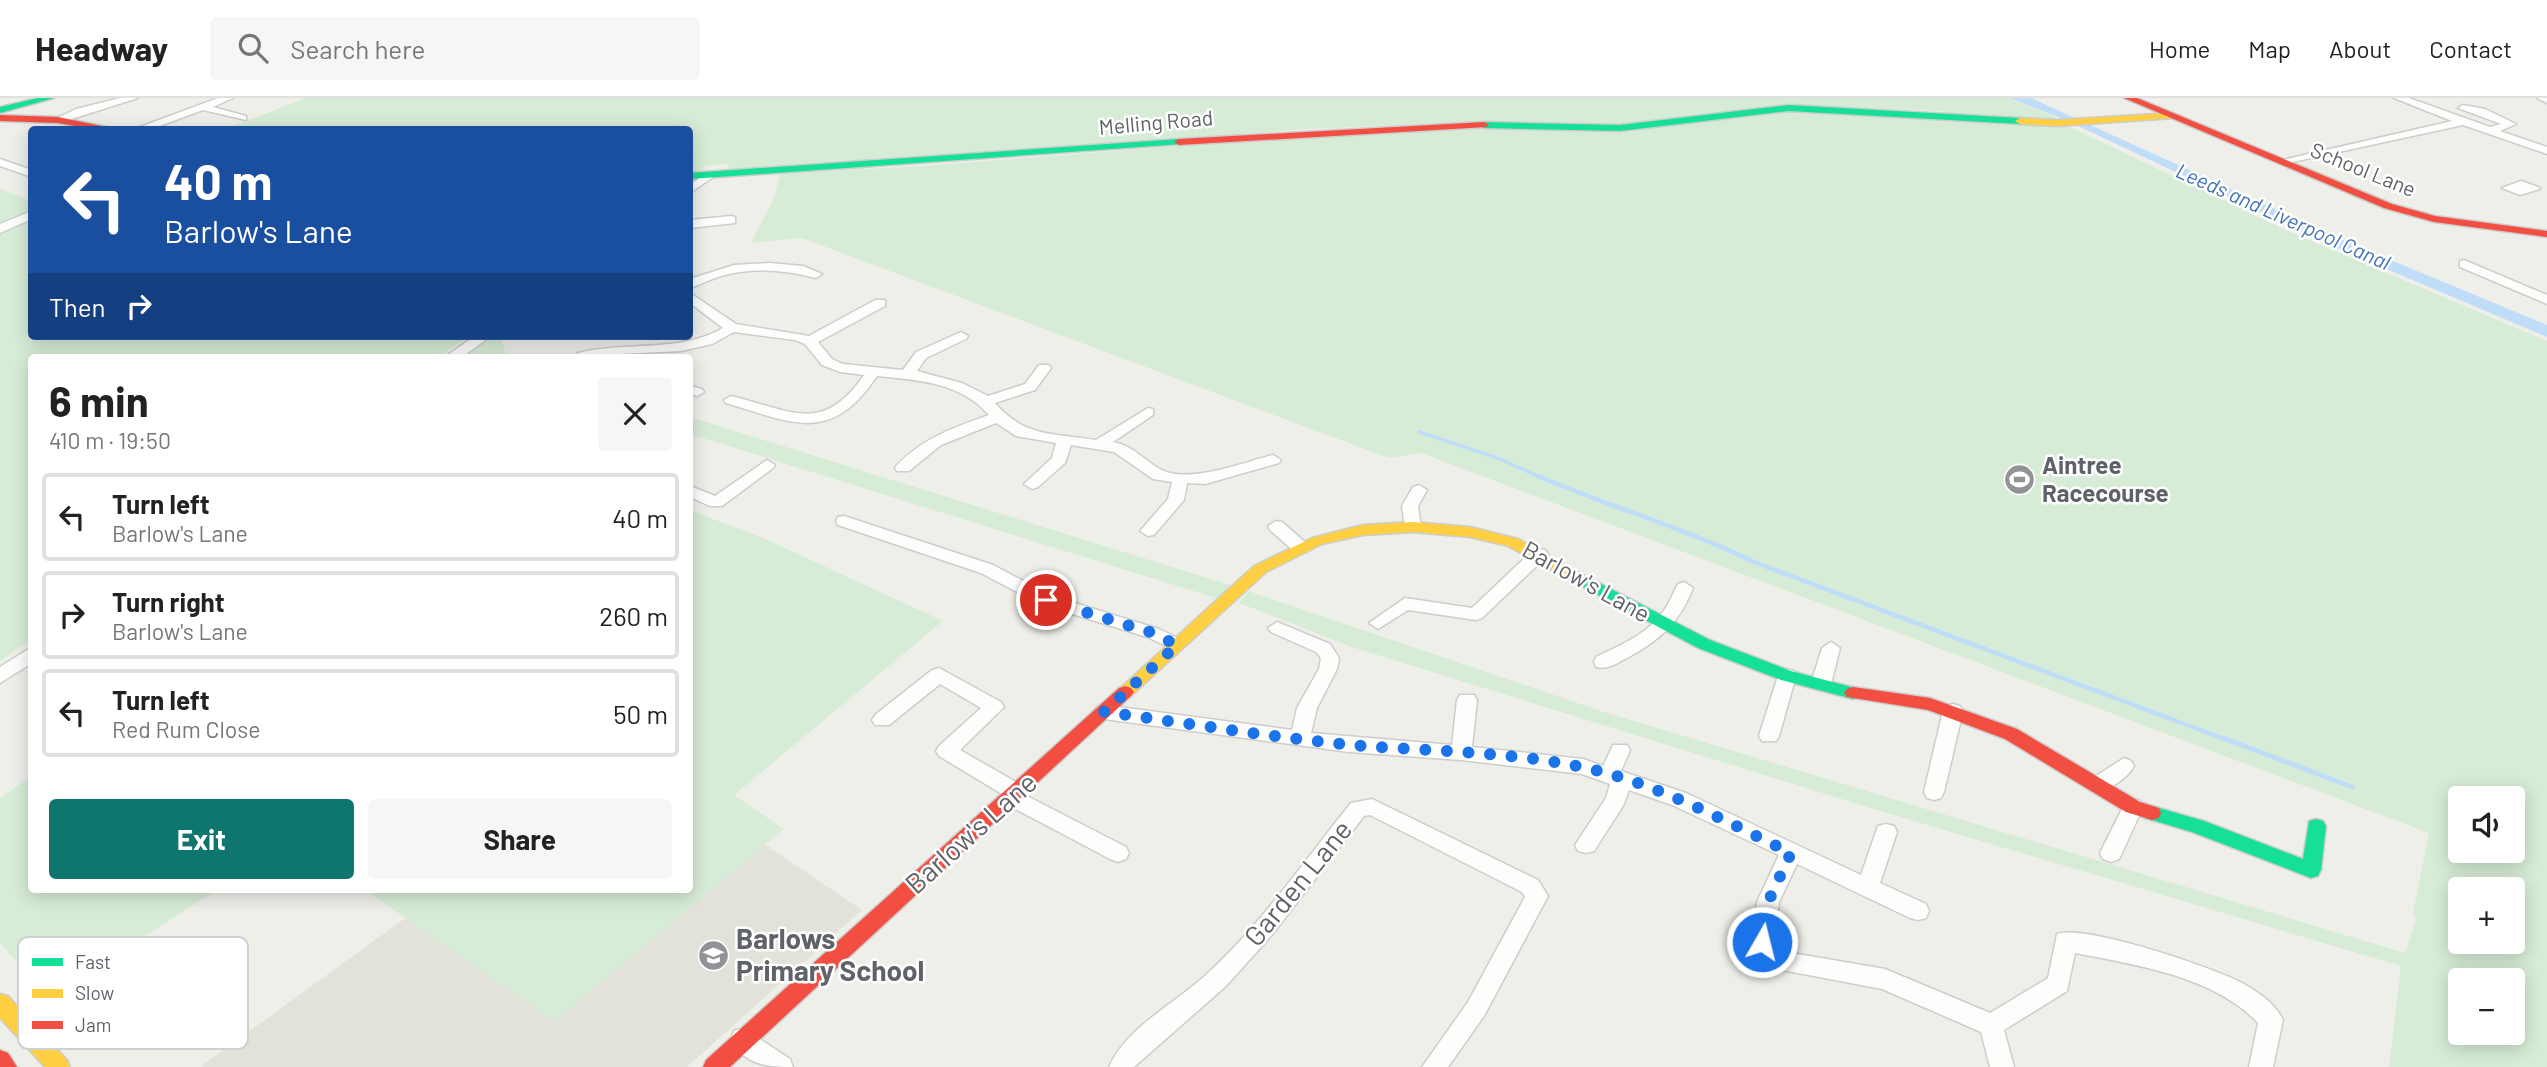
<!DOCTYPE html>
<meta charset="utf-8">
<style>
:root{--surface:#fff;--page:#f6f6f6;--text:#222;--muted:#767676;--line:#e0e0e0;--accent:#0f766e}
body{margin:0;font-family:Barlow,sans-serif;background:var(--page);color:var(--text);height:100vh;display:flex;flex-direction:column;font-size:26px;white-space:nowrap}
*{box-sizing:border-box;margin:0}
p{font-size:23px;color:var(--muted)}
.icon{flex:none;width:38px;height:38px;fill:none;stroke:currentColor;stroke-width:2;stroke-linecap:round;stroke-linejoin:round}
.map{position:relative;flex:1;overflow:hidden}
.sheet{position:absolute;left:28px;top:256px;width:665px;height:539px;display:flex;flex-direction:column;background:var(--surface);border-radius:7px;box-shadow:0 4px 18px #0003}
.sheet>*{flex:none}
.top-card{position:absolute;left:28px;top:28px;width:665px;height:214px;border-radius:7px;box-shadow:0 4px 18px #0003;background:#1a4fa0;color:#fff;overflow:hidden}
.fabs{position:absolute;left:2448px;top:688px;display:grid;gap:14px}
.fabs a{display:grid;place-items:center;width:77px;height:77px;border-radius:7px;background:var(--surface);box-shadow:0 4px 18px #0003;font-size:35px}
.pin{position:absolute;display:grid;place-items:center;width:60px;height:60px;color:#fff;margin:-30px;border:4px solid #fff;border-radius:50%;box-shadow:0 2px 7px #0007}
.me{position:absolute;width:77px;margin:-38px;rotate:8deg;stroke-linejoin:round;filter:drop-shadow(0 0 5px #0008)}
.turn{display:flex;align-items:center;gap:24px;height:147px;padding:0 21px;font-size:32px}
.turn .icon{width:91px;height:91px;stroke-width:2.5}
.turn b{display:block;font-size:49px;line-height:60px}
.then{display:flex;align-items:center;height:66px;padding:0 21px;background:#0003;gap:14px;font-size:26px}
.round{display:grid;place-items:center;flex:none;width:74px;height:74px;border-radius:7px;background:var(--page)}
.head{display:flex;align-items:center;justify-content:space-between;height:119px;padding:0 21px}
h1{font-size:42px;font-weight:700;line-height:52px}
.action{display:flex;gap:14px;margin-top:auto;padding:14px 21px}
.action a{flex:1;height:80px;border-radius:7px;background:var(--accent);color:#fff;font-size:28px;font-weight:700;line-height:80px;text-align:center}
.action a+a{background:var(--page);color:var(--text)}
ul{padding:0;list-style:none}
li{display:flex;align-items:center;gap:21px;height:88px;margin:0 14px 10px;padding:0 7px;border:4px solid var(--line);border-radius:7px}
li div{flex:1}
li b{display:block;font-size:26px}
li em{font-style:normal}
header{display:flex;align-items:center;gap:42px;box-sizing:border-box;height:98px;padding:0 35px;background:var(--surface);border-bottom:2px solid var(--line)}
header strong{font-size:33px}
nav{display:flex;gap:38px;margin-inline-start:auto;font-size:24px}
.search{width:490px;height:63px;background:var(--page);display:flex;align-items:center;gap:18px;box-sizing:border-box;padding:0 24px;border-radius:7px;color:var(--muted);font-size:26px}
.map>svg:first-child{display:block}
.education{fill:#e2e1da}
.green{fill:#d7ecd6;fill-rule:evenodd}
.water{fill:#bfddf9}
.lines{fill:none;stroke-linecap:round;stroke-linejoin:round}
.stream-far2{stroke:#bfddf9;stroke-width:3.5}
.stream-far1{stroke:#bfddf9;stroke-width:4.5}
.stream{stroke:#bfddf9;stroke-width:5}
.street-casing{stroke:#cccdcc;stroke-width:3}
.fast-casing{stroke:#cdcdcd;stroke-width:3}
.slow-casing{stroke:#cdcdcd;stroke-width:3}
.jam-casing{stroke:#cdcdcd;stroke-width:3}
.street{fill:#fdfdfc;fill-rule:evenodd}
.fast{fill:#16e098;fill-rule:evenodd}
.slow{fill:#ffcf43;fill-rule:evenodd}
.jam{fill:#f24e42;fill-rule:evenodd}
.route{stroke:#1a73e8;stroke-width:12;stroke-dasharray:0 21.6}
.labels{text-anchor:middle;stroke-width:5;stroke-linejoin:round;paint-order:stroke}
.far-street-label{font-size:21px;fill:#5f6268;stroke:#fff}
.far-water-label{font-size:21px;font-style:italic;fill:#4273b6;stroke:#fff}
.poi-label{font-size:24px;font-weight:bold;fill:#5f6268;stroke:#fff;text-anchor:start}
.street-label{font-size:24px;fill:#5f6268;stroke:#fff}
.near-street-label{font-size:28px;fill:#5f6268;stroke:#fff}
.near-poi-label{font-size:28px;font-weight:bold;fill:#5f6268;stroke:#fff;text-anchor:start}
.key{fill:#fff;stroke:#cfd0d2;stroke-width:2}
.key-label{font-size:19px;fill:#5f6268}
</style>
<header>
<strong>Headway</strong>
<div class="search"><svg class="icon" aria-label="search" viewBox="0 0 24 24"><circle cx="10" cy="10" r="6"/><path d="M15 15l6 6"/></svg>Search here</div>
<nav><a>Home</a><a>Map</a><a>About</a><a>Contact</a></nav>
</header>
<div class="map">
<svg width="2547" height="969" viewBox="0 0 2547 969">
<rect width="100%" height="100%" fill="#efefea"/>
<!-- education -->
<path class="education" d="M 757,741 L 862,812 L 687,969 L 200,969 L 415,813 L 543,914 Z"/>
<!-- green -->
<g class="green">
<path d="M 305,0 L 2010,0 L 2057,19 L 2053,21 L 2288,133 L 2547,243 L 2547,969 L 2389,969 L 2401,868 L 1864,708 L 1355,550 L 1239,505 L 1248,493 L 1604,614 L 2405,855 L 2416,822 L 2413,815 L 2429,735 L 1421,355 L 1389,360 L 802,140 L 751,145 L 773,102 L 781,75 L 729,72 L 727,66 L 705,68 L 701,74 L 690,75 L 690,32 L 566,32 L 558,29 L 550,32 L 302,32 C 278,27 251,31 226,31 ZM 1786,7 L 1942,13 L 1955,19 L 1796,12 L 1557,32 L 1475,30 L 1315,37 L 923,68 L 865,71 L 855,65 L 1308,31 L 1470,24 L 1615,27 ZM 2460,700 L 2513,700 L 2513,752 L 2460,752 ZM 2460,791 L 2513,791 L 2513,844 L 2460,844 ZM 2460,882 L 2513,882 L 2513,934 L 2460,934 Z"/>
<path d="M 0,91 L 31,103 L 31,112 L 0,124 Z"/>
<path d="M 31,123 L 32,238 L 470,238 L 438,259 L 32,259 L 31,541 L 0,563 L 0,136 Z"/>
<path d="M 494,238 L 500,238 L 507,259 L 465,259 Z"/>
<path d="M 690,319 L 1233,488 L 1219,501 L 690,336 Z"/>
<path d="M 690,412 L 763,440 L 943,523 L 734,697 L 784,731 L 554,924 L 364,791 L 690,791 Z"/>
<path d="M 31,678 L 32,791 L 218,791 L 46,902 L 0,844 L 0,700 Z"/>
</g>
<!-- water -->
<path class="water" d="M 2010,0 L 2031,0 L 2352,146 L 2547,227 L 2547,239 L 2335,149 L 2059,19 Z"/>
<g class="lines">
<!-- stream-far2 -->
<path class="stream-far2" d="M 1419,334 L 1500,361 L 1542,380"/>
<!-- stream-far1 -->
<path class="stream-far1" d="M 1538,378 C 1610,409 1684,430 1754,464 L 2227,642"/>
<!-- stream -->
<path class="stream" d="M 2223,640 L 2352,689"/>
<defs>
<g id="street">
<path d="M 120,0 L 138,0 L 62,24 L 53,22 L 76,11 Z"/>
<path d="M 218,0 L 233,0 L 213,9 L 246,18 L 246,22 L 203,12 L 149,32 L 132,32 Z"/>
<path d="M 2394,0 L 2409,0 L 2490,29 L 2501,26 L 2458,10 L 2463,7 L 2485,11 L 2516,26 L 2500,33 L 2547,49 L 2547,56 L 2463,27 L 2284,66 L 2278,63 L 2452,23 Z"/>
<path d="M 2537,0 L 2547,0 L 2547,5 Z"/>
<path d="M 0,61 L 32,72 L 32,79 L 0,68 Z"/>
<path d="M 706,75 L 716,77 L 690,95 L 690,87 Z"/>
<path d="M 2521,83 L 2538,89 L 2540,91 L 2520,97 L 2502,90 Z"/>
<path d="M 32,113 L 32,121 L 0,135 L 0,126 Z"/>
<path d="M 731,118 L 735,119 L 735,125 L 690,130 L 690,122 Z"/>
<path d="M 2464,162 L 2547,197 L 2547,206 L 2460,169 L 2460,163 Z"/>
<path d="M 770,165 L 803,168 L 822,176 L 816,180 C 785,172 753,169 721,178 C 710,181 700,187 690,190 L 690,181 L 734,167 Z"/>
<path d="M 690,195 L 736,226 L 809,238 L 875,202 L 885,202 L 885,208 L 818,244 L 832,261 L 843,266 L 903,272 L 916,254 L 961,234 L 968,238 L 966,241 L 926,260 L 917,273 L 962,285 L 988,298 L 1025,286 L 1039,267 L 1049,267 L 1051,270 L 1035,292 L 995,305 C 1025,339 1050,335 1096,342 L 1148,310 L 1153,311 L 1153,317 L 1113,344 C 1132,347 1144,362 1160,371 C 1187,387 1244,364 1273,357 L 1281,362 L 1279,365 L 1205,386 L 1187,385 L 1184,402 L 1154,437 L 1148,438 L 1140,433 L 1168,401 L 1172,384 L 1153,381 L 1114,354 L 1071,347 L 1065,365 L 1038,389 L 1032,391 L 1024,386 L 1052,360 L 1056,345 L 1016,338 L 996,325 L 941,347 L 909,373 L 897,373 L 895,370 L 897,367 C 923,340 955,329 989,317 C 960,284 918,282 877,278 C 831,347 793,325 726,305 L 724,302 L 731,298 C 790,312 822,338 864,277 L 840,274 L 822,267 L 805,246 L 795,242 L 734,234 L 712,246 L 681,253 L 576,258 L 578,255 C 625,243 681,255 723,230 L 690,205 Z"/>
<path d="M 475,238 L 491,238 L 462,259 L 445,259 Z"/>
<path d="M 690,288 L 702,291 L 704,294 L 697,298 L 690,296 Z"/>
<path d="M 767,362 L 775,367 L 773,370 L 722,408 L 710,408 L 690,399 L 690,388 L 715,398 Z"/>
<path d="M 1419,387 L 1427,392 L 1418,408 L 1421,429 L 1413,434 L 1405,429 L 1402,408 L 1413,389 Z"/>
<path d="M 844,418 L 993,467 L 1052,498 L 1159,531 L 1184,543 L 1186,547 L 1177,553 L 1147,539 L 1040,506 L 981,475 L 838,427 L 836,423 L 838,419 Z"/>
<path d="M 1276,423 L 1282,424 L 1307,446 L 1309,450 L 1307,454 L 1295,454 L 1270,432 L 1268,428 Z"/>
<path d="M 1539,451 L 1545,452 L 1548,456 L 1545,460 L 1482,520 L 1476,522 L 1408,512 L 1378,531 L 1369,525 L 1405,500 L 1472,510 L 1533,452 Z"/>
<path d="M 1684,484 L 1693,490 C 1680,524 1659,543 1627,560 C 1617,565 1608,572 1596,569 L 1594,564 L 1596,559 C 1621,547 1650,535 1665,511 C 1671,503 1673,494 1678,486 Z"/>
<path d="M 1277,524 L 1330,546 L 1339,560 L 1337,571 L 1317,610 L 1311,635 L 1452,647 L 1457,602 L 1460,597 L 1474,597 L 1477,602 L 1472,649 L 1583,661 L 1603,668 L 1613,647 L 1627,647 L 1630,652 L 1621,673 L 1686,695 L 1861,777 L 1878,728 L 1886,726 L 1894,728 L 1897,734 L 1880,785 L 1926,806 L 1929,813 L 1926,820 L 1918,822 L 1910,820 L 1797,766 L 1779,804 L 1774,841 L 1786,854 L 1885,871 L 1990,915 L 2048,880 L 2057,836 C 2085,826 2215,870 2244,886 C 2259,895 2275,905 2283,922 L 2273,969 L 2249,969 L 2258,925 C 2214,878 2136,867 2075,855 L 2067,893 L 2004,932 L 2014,969 L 1990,969 L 1981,934 L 1882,891 L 1772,870 L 1751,844 L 1757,804 L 1779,757 L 1672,707 L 1629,692 L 1623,708 L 1594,753 L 1586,755 L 1578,753 L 1575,747 L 1606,700 L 1610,686 L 1582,676 L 1461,662 L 1349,654 L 1104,621 L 1097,619 L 1094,614 L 1097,609 L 1104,607 L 1292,632 L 1297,610 L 1319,571 L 1321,560 L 1316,554 L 1271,534 L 1268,530 Z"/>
<path d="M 1831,544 L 1840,550 L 1831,586 L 1828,591 L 1814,591 L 1811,586 L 1822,550 Z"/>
<path d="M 32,549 L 32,565 L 0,585 L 0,569 Z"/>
<path d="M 939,570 L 1001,604 L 1004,609 L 960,652 L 1023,688 L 1025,697 L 1126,749 L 1129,755 L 1126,761 L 1118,764 L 1110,761 L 1004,705 L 1001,699 L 1002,696 L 939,658 L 936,653 L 939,648 L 981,610 L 940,586 L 889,627 L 875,627 L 872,622 L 875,617 L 932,572 Z"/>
<path d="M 1787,571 L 1794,573 L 1796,578 L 1779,638 L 1776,643 L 1762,643 L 1759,638 L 1778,578 L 1780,573 Z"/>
<path d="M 1953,606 L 1960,608 L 1963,613 L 1944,694 L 1941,700 L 1934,702 L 1927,700 L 1924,694 L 1943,613 L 1946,608 Z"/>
<path d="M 2124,660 L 2131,663 L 2134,668 C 2127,681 2104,697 2090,692 L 2087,687 L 2090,682 Z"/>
<path d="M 1372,701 L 1538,782 L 1548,798 L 1484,918 L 1448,969 L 1422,969 L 1468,904 L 1525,799 L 1522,794 L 1370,717 L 1364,718 L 1271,838 L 1226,888 L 1134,969 L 1109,969 C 1127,928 1177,905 1209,874 C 1262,825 1305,762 1351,705 Z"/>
<path d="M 2133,701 L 2140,703 L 2143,709 L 2122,755 L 2119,761 L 2111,764 L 2103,761 L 2100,755 L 2126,703 Z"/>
<path d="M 743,930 L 790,961 L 793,969 C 768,969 743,967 731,941 L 734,933 Z"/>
</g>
<g id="fast">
<path d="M 38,0 L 54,0 L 0,15 L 0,9 Z"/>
<path d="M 1789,7 L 2020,20 L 2025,23 L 2020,26 L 1789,13 L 1620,33 L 1484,30 L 1479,27 L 1484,24 L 1620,27 Z"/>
<path d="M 1179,41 L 1184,44 L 1182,46 L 690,81 L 690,75 Z"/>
<path d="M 1578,474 L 1710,542 L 1791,573 L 1859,591 L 1862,595 L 1859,599 L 1853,601 L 1781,582 L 1698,550 L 1572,483 L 1570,479 Z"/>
<path d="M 2152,708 L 2204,723 L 2303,761 L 2309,723 L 2316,721 L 2323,723 L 2326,728 L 2321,772 L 2318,778 L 2311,780 L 2192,734 L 2145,720 L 2143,715 L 2145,710 Z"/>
</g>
<g id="slow">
<path d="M 2171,15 L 2176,18 L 2174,20 L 2057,28 L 2020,26 L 2015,23 L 2020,20 L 2057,22 Z"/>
<path d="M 1413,424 L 1470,429 L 1518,441 L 1586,479 L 1578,484 L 1572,483 L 1508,448 L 1470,439 L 1413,434 L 1363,437 L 1322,446 L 1266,474 L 1131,598 L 1119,598 L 1116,594 L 1254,468 L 1312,440 L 1363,427 Z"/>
<path d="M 0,896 L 8,898 L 67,962 L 70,969 L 45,969 L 0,920 Z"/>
</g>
<g id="jam">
<path d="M 2124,0 L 2137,0 L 2392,106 L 2435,118 L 2547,133 L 2547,139 L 2434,124 L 2384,110 Z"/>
<path d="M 0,17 L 58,19 L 121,32 L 97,32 L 58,25 L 0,23 Z"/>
<path d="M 1484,24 L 1489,27 L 1487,29 L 1179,47 L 1174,44 L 1179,41 Z"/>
<path d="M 1125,588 L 1131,590 L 1134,594 L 1131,598 L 730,969 L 703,969 L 706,962 L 1119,590 Z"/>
<path d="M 1853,589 L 1930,600 L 2017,631 L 2140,704 L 2159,710 L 2161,715 L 2159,720 L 2152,722 L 2126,714 L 2005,641 L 1928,612 L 1847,599 L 1844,595 L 1847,591 Z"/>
<path d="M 0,952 L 8,955 L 17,969 L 0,969 Z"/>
</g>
</defs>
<!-- street casing -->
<use href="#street" class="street-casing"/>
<!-- fast casing -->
<use href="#fast" class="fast-casing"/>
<!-- slow casing -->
<use href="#slow" class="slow-casing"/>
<!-- jam casing -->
<use href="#jam" class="jam-casing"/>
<!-- street -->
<use href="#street" class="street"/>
<!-- fast -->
<use href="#fast" class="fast"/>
<!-- slow -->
<use href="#slow" class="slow"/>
<!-- jam -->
<use href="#jam" class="jam"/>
</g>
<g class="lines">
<!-- route -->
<path class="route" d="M 1046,502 L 1153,535 L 1177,547 L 1104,614 C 1187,625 1270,639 1352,647 C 1435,654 1526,653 1606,675 C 1671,693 1731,726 1791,755 L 1768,804 L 1762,844"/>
</g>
<!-- icons -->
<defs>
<symbol id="stadium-disc" viewBox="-11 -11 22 22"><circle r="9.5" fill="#919396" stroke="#fff"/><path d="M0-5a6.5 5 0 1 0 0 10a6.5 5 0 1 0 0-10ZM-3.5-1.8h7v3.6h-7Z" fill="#fff"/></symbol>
<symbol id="school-disc" viewBox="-11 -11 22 22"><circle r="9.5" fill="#919396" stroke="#fff"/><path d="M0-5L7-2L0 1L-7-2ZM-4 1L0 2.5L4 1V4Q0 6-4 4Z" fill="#fff"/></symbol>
</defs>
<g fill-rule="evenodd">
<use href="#stadium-disc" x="2002" y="364" width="35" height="35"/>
<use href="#school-disc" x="696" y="840" width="35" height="35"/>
</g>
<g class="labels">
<!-- far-street labels -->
<g class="far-street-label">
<text transform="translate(1156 25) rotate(-5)" y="7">Melling Road</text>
<text transform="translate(2363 72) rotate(22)" y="7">School Lane</text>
</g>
<!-- far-water labels -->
<g class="far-water-label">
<text transform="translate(2283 119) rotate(24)" y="7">Leeds and Liverpool Canal</text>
</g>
<!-- poi labels -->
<g class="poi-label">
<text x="2042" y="376">Aintree<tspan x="2042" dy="28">Racecourse</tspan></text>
</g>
<!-- street labels -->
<g class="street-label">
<text transform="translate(1586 484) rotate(29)" y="8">Barlow's Lane</text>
</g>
<!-- near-street labels -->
<g class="near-street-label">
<text transform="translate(971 735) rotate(-42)" y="10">Barlow's Lane</text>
<text transform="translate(1298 785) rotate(-51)" y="10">Garden Lane</text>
</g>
<!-- near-poi labels -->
<g class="near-poi-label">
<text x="736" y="851">Barlows<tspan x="736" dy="32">Primary School</tspan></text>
</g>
</g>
<!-- legend -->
<rect x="18" y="839" width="230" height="112" rx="10" class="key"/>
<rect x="32" y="860" width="31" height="8" fill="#16e098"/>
<rect x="32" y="891" width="31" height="9" fill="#ffcf43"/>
<rect x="32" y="923" width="31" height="8" fill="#f24e42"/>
<g class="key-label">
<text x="75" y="871">Fast</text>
<text x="75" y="902">Slow</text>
<text x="75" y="934">Jam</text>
</g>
</svg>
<div class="fabs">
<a><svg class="icon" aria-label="sound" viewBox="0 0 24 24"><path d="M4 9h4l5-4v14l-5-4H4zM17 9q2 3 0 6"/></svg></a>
<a>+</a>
<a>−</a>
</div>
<div class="pin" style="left:1046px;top:502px;background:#d93025"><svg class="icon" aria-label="arrive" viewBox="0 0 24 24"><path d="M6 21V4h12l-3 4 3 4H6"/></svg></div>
<svg class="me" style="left:1762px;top:844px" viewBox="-20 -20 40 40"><circle r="17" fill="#1a73e8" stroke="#fff" stroke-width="3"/><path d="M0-11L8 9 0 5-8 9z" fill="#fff"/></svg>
<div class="top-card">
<div class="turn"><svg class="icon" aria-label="left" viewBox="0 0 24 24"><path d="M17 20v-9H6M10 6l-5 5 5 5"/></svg><div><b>40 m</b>Barlow's Lane</div></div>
<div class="then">Then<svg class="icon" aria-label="right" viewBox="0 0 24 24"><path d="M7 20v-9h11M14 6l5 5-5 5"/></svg></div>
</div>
<section class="sheet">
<div class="head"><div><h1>6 min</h1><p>410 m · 19:50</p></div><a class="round"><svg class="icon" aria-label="close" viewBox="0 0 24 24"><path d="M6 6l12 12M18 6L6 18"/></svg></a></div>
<ul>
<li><svg class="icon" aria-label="left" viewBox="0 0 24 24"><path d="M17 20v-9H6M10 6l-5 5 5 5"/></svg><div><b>Turn left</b><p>Barlow's Lane</p></div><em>40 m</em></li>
<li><svg class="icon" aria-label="right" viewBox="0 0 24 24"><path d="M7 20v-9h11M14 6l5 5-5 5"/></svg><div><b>Turn right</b><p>Barlow's Lane</p></div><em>260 m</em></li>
<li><svg class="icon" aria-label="left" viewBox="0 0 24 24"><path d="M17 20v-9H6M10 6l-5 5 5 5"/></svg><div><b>Turn left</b><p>Red Rum Close</p></div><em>50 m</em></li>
</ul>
<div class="action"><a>Exit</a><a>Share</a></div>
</section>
</div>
